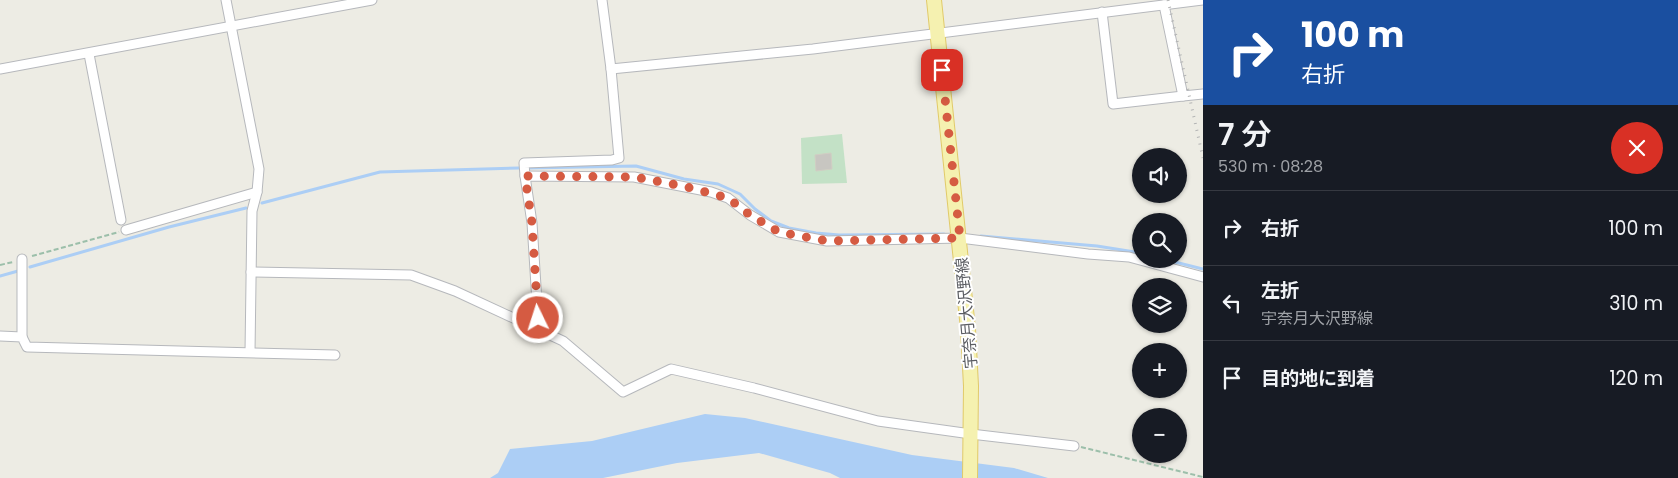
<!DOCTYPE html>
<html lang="ja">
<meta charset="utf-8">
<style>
:root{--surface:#171b24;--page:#242831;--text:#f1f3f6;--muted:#9ea1a6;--line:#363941}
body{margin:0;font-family:Poppins,"Noto Sans JP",sans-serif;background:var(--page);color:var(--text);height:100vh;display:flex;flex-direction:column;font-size:19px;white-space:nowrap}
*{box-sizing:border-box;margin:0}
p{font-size:16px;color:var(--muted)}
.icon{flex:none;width:28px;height:28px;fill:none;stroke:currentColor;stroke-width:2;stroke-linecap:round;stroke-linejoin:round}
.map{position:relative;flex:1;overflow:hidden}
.details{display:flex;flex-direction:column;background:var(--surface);width:475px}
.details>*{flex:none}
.guide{background:#1a4fa0;color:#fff;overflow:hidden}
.buttons{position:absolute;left:1132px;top:148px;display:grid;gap:10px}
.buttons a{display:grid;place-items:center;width:55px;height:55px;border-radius:50%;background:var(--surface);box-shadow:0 1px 4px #0004;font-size:25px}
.pin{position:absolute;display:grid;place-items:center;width:42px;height:42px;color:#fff;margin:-21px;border-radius:10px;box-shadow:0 2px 8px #0006}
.me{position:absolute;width:55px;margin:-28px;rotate:356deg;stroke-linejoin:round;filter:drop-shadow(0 0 4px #0008)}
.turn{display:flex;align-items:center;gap:18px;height:105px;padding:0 15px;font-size:22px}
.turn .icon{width:65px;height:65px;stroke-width:2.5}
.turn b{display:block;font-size:35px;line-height:42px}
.round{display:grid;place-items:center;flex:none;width:52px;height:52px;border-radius:26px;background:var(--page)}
.summary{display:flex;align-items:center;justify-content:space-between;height:85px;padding:0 15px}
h1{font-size:30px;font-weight:600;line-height:38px}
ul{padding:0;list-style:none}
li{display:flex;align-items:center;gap:15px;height:75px;padding:0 15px;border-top:1px solid var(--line)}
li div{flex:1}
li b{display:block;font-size:19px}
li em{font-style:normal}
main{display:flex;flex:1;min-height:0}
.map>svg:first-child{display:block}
.green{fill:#c3e1c6}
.water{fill:#accef5}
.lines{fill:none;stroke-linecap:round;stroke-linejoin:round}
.stream{stroke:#accef5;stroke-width:3}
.building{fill:#c8c6c1;stroke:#d1cec3}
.street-casing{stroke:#b6b8bc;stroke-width:11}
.primary-casing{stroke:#e1ca69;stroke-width:16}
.path{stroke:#9cbfaa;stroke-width:2;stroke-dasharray:5 2.5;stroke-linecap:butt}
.street{stroke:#fff;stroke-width:9}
.primary{stroke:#f5f1b0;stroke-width:14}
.rail{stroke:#b4b5b5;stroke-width:3;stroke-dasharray:1 6;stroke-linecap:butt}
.route{stroke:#d55b42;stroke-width:9;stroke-dasharray:0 16.2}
.labels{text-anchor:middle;stroke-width:4;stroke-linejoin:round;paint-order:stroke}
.street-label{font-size:16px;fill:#5c5e63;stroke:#fff}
</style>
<main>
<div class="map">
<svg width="1203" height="478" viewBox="0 0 1203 478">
<rect width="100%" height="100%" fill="#edece4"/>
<!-- green -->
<path class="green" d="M 842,134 L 847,183 L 802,184 L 801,138 Z"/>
<!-- water -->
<path class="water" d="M 705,414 L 745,418 L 912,455 L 1014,468 L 1048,478 L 840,478 L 830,473 L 759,453 L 677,463 L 603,478 L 490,478 L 498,473 L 510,449 L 592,441 Z"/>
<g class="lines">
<!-- stream -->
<g class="stream">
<path d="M 527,168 L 636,166 L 684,179 L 718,184 L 740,194 L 755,209 L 771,221 L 789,228 L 816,233 L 839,235 L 944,234"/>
<path d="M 262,203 L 380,172 L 519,168"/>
<path d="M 981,236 L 1097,246 L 1141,253"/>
<path d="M 1163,259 L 1203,269"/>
<path d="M 30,267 L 169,227 L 246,208"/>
<path d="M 0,276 L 18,271"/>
</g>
</g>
<!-- building -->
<path class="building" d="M 831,153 L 832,169 L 816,171 L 815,155 Z"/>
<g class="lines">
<defs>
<g id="street">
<path d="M 226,0 L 259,169 L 257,192 L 252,211 L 250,352"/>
<path d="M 1164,5 L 1183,96 L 1203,94"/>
<path d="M 1102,12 L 1113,104 L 1183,96"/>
<path d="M 89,54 L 121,220"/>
<path d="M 0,69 L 372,0"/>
<path d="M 611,69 L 813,49 L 1203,0"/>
<path d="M 525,176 L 524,163 L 612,160 L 619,158 L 611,69 L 602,0"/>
<path d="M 126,230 L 257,192"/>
<path d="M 251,272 L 411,275 L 455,291 L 563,341 L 623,392 L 671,369 L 754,388 L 878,421 L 971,434 L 1074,446"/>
<path d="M 534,328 L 538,318 L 532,223 L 525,176 L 634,177 L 711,192 L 728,198 L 750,215 L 779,232 L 827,241 L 960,238 L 1088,254 L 1129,257 L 1203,277"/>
<path d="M 0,336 L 22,337 L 27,347 L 335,355"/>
<path d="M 22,337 L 22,259"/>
</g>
<path id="primary" d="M 934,0 L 968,329 L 971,386 L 970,478"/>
</defs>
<!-- street casing -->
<use href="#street" class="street-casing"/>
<!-- primary casing -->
<use href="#primary" class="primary-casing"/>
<!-- path -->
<g class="path">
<path d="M 32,256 L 119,232"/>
<path d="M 0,265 L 13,262"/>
<path d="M 1081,447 L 1203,477"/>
</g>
<!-- street -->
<use href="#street" class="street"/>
<!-- primary -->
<use href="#primary" class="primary"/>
<!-- rail -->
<path class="rail" d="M 1168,0 L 1203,158"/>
</g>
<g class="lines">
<!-- route -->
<path class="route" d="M 538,318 L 532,223 L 525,176 L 634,177 L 683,186 L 728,198 L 750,215 L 779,232 L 827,241 L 960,238 L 942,70"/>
</g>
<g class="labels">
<!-- street labels -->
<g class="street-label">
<text transform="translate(966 313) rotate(-95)" y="6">宇奈月大沢野線</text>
</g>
</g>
</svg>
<div class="buttons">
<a><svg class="icon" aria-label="sound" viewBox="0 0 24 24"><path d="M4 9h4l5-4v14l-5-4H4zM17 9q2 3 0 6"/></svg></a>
<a><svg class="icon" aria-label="search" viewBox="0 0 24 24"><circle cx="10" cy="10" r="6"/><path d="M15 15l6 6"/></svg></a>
<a><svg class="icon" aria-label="layers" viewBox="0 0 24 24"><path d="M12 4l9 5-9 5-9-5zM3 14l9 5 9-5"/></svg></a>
<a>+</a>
<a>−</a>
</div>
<div class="pin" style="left:942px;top:70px;background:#d93025"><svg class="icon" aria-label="arrive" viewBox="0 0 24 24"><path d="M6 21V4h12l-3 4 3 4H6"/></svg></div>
<svg class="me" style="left:538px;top:318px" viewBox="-20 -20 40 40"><circle r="17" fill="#d55b42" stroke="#fff" stroke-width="3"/><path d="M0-11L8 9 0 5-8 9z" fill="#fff"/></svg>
</div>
<section class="details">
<div class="guide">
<div class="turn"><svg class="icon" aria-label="right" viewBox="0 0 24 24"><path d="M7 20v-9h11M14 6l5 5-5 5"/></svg><div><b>100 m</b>右折</div></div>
</div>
<div class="summary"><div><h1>7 分</h1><p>530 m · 08:28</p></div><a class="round" style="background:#d93025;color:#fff"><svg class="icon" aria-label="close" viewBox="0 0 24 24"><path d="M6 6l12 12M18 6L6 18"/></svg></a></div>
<ul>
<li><svg class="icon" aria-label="right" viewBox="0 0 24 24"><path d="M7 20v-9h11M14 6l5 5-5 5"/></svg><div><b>右折</b></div><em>100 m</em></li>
<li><svg class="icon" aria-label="left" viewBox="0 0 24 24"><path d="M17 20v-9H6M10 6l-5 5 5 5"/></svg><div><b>左折</b><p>宇奈月大沢野線</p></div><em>310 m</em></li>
<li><svg class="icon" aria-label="arrive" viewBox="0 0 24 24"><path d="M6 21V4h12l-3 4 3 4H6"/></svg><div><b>目的地に到着</b></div><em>120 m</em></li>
</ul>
</section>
</main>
